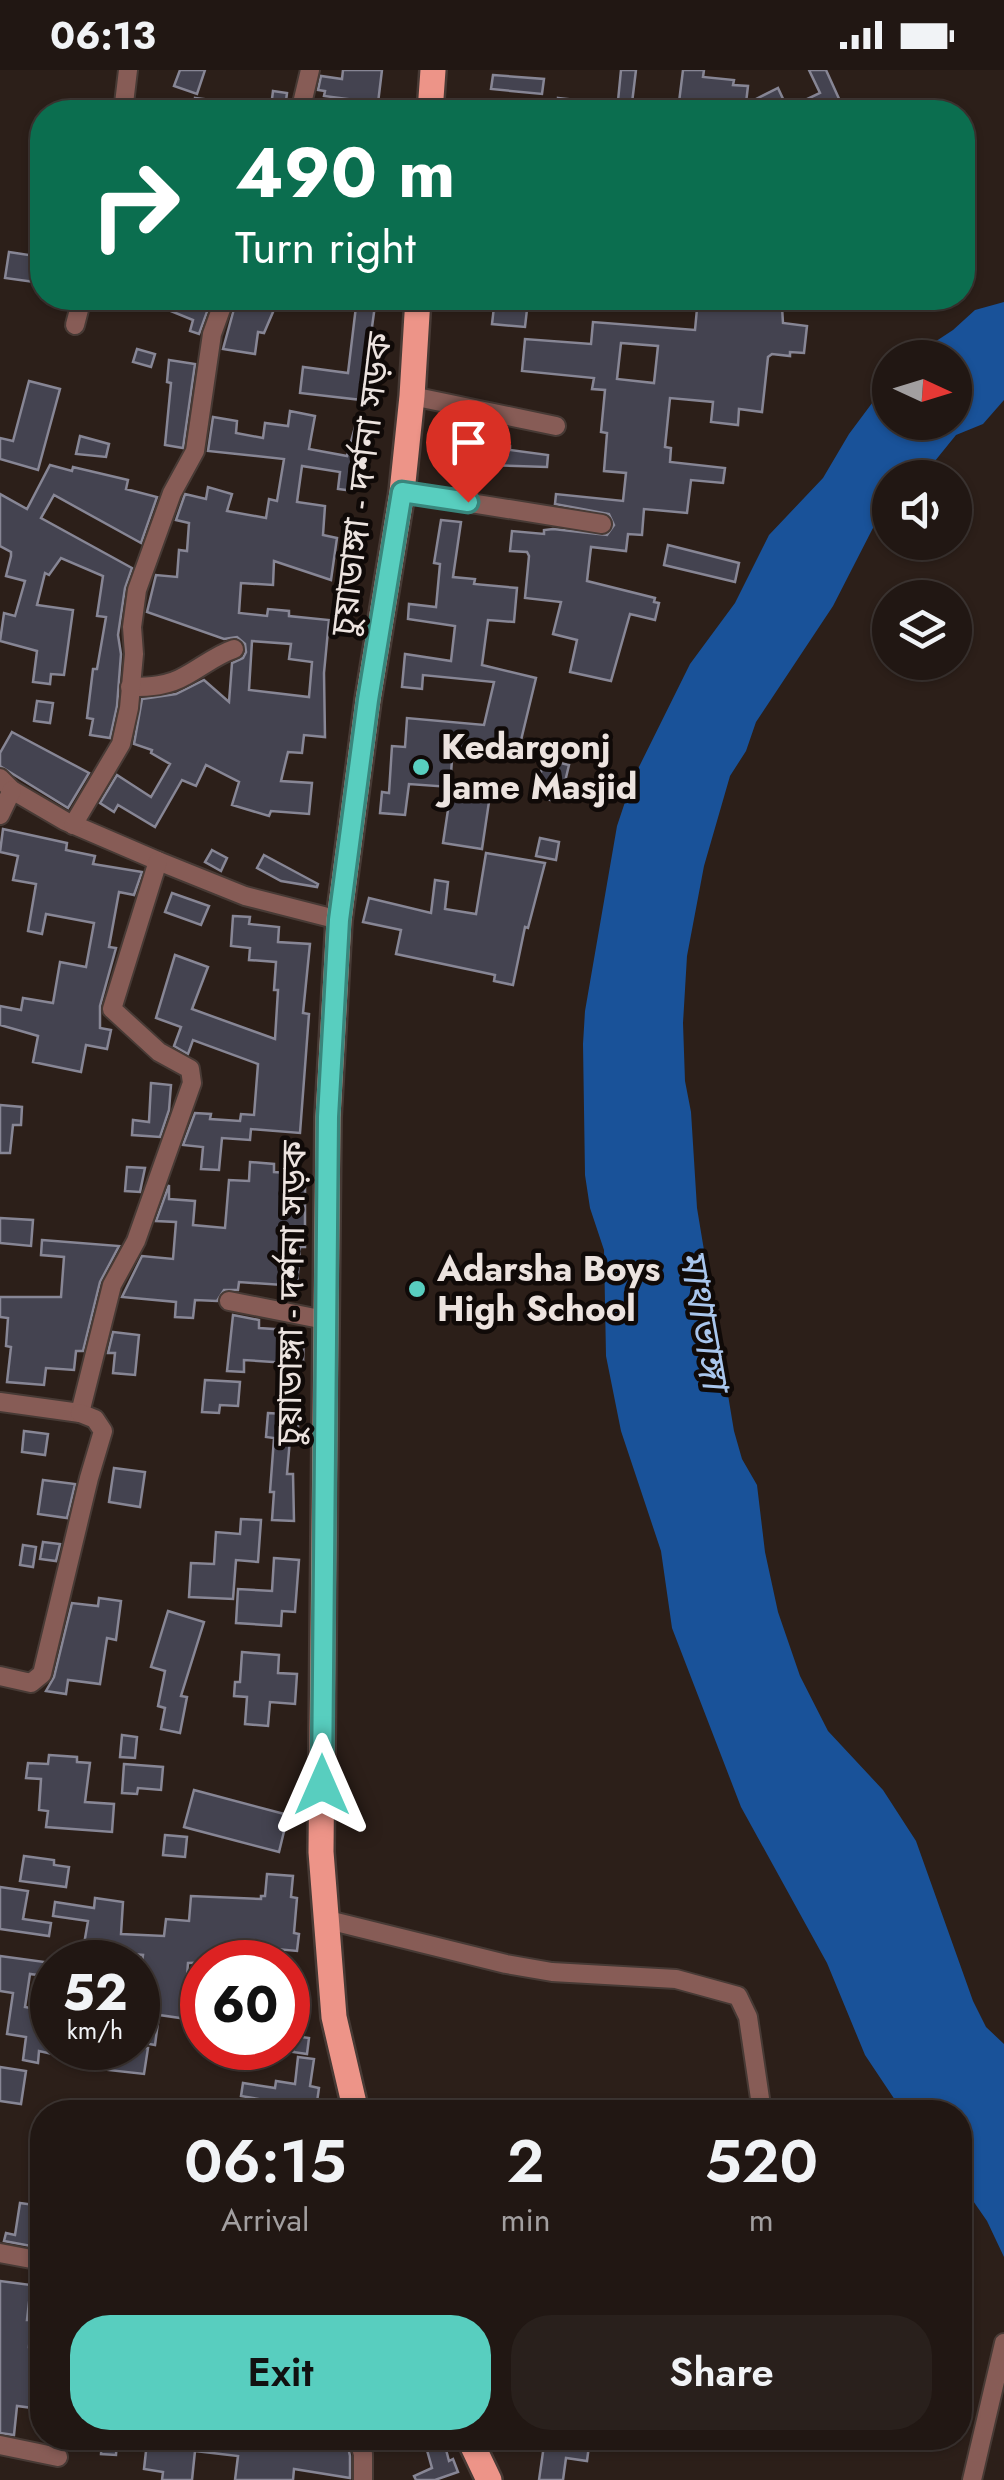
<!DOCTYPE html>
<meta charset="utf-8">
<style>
:root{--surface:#211713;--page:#29201c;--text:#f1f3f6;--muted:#a29fa0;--line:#3e3633;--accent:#58cebf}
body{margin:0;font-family:Jost,"Noto Sans Bengali",sans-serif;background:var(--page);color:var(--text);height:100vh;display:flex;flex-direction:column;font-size:38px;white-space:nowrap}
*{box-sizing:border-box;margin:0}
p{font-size:32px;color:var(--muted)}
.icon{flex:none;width:55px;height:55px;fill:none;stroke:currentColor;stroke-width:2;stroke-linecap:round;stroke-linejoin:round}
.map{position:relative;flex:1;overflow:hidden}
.panel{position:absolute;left:30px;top:2030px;width:942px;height:350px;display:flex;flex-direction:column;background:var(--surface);border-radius:40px;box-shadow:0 2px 8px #0004,0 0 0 2px var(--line)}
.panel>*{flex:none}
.top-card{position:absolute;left:30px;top:30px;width:945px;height:210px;border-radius:40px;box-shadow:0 2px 8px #0004,0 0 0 2px var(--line);background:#0b6e4f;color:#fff;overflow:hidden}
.needle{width:65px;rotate:94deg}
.buttons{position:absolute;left:872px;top:270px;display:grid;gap:20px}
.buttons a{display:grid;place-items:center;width:100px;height:100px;border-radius:50%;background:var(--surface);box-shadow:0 2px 8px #0004,0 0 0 2px var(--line);font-size:50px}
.speed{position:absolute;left:30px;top:1870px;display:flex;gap:20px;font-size:50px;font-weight:700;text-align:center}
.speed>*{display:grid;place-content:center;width:130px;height:130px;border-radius:50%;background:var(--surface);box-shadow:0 2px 8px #0004,0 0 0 2px var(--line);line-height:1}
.speed small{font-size:25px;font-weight:400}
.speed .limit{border:15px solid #d22;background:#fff;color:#111}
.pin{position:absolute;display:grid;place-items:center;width:85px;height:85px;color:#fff;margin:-102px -42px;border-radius:50% 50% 50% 0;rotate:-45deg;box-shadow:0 0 10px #0007}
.pin .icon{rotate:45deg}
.me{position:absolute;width:110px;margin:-55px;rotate:0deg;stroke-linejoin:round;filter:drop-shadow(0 0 8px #0008)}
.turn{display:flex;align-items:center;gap:35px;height:210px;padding:0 40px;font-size:45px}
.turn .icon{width:130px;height:130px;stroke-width:2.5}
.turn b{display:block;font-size:70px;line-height:85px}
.eta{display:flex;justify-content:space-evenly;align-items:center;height:170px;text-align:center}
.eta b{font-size:60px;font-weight:600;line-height:70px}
.action{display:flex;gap:20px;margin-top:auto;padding:20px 40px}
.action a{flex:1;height:115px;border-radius:40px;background:var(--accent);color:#111;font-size:40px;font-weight:600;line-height:115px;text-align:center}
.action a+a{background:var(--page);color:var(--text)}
.status{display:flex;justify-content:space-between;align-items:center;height:70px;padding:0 50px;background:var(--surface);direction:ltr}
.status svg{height:28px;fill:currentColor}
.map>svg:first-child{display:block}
.water{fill:#195299}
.building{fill:#444350;stroke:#878695;stroke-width:2.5;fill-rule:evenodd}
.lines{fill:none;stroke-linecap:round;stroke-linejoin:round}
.minor-casing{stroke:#473a35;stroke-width:22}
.primary-casing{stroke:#473a35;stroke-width:30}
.minor{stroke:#875c56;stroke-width:18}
.primary{stroke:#ed9488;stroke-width:25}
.route-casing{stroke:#39867c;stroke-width:25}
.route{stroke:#58cebf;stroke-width:18}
.poi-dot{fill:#58cebf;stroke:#100a08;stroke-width:4}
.labels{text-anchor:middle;stroke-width:9;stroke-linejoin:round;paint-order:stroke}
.street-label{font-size:35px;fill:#ece3df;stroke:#100a08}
.poi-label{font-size:35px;font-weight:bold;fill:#ece3df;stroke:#100a08;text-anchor:start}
.water-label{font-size:38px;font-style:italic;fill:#a9c6ed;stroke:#100a08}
</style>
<div class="status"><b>06:13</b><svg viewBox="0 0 49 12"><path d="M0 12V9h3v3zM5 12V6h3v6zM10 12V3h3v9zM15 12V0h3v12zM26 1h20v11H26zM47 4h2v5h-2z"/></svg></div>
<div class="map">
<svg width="1004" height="2410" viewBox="0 0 1004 2410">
<rect width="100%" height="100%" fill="#2c1f19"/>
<!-- water -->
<path class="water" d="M 1004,232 L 1004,330 L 983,354 L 956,365 L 922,407 L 890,408 L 890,443 L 874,456 L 833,536 L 756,652 L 746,681 L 730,706 L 704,796 L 687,886 L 683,953 L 685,1011 L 691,1042 L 697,1138 L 734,1361 L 742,1389 L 757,1415 L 765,1482 L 778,1542 L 800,1606 L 828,1661 L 883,1720 L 916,1771 L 973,1931 L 986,1957 L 1004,1974 L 1004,2187 L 987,2151 L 960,2112 L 960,2042 L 903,2042 L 865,1985 L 827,1893 L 741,1737 L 672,1558 L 661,1481 L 621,1361 L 606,1286 L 604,1180 L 590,1138 L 585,1105 L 583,974 L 585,941 L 617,756 L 632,711 L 690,594 L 735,533 L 769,465 L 823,408 L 849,364 L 890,309 L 890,352 L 955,352 L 955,288 L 912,287 L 953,260 L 975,240 Z"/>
<!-- building -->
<g class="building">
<path d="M 180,0 L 205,0 L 197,24 L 174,16 Z"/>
<path d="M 343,0 L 382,0 L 378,33 L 324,26 L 325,21 L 318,20 L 321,6 L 342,9 Z"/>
<path d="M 621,0 L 636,0 L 632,33 L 618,31 Z"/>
<path d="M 683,0 L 704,0 L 703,7 L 734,10 L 733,15 L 748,16 L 746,33 L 732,31 L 731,37 L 716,35 L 715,42 L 678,40 Z"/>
<path d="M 809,0 L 826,0 L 845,42 L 780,42 L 820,23 Z"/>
<path d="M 493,5 L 544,9 L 542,24 L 491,19 Z"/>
<path d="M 778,18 L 784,31 L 762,42 L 756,29 Z"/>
<path d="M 273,21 L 287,23 L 285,39 L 271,37 Z"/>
<path d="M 195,28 L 238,33 L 238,42 L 193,42 Z"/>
<path d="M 558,28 L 605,33 L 604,42 L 557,42 Z"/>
<path d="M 9,182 L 42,187 L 42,213 L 5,208 Z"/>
<path d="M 139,228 L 212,228 L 199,264 L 190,261 L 193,250 Z"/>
<path d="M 237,228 L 279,228 L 264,263 L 258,262 L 255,284 L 223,279 Z"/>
<path d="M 357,228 L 376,228 L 362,330 L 300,323 L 303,297 L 348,303 Z"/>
<path d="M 495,228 L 528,231 L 525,257 L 492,254 Z"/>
<path d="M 698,228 L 728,228 L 728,232 L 782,237 L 783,253 L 807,256 L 804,283 L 790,282 L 790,286 L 772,284 L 768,287 L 762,342 L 739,339 L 738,355 L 711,352 L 713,332 L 670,328 L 665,377 L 671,378 L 670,392 L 725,398 L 723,413 L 691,410 L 687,443 L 644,439 L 642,465 L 628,464 L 626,481 L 591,477 L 587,511 L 655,528 L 654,532 L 659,533 L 655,550 L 630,544 L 611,611 L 570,602 L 577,570 L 553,564 L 561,532 L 525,528 L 529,486 L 527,482 L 510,481 L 512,461 L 544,464 L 544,460 L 553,459 L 607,465 L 614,455 L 609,444 L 555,434 L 556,424 L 623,431 L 626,403 L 604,401 L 607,363 L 601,362 L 605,320 L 592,319 L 594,308 L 522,301 L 525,269 L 591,274 L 593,252 L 695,260 ZM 621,273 L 658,276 L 654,313 L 617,309 Z"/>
<path d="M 137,279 L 155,284 L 151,297 L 133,292 Z"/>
<path d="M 169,290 L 195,294 L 183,378 L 165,375 L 171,313 L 167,312 Z"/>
<path d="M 29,311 L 60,319 L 38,400 L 0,389 L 0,368 L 13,371 Z"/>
<path d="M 290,341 L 315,346 L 309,379 L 347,386 L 355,357 L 372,362 L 360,406 L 356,405 L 354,421 L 338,419 L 340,402 L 302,396 L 297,432 L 325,436 L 323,465 L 337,468 L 331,510 L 274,491 L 273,515 L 241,513 L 239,543 L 267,546 L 268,539 L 289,541 L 289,546 L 329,550 L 324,603 L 325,667 L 304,665 L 302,683 L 288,682 L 281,711 L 312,713 L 309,744 L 271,741 L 269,746 L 232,735 L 239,712 L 206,695 L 196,716 L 182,710 L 155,757 L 118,735 L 114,742 L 100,733 L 117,705 L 151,727 L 170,694 L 151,683 L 152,680 L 134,674 L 142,629 L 176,624 L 204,610 L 229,632 L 232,593 L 243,588 L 246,582 L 245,574 L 237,567 L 224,569 L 147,542 L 156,505 L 177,507 L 179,480 L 187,481 L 189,453 L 176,450 L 185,424 L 206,429 L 208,417 L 232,424 L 227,441 L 266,448 L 269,429 L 277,431 L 284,389 L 208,381 L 213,347 L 237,351 L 236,363 L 263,368 L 265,353 L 288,356 ZM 252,571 L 291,574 L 289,589 L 312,592 L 309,627 L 249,620 Z"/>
<path d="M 80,366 L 109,374 L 106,387 L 76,384 Z"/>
<path d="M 491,374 L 510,376 L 510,380 L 548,385 L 547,397 L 489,395 Z"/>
<path d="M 50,395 L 72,401 L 73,397 L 128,410 L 126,419 L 157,427 L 141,473 L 54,425 L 41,448 L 132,498 L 125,518 L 118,565 L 121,584 L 117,636 L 110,668 L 90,665 L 93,649 L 87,648 L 93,599 L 97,599 L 106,547 L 97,546 L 103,506 L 61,488 L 49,505 L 45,503 L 37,535 L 73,540 L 64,605 L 51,604 L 50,614 L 33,612 L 37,581 L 0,571 L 4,543 L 15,546 L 25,511 L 6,506 L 11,486 L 11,482 L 0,476 L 0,424 L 27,439 Z"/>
<path d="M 456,406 L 474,408 L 473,421 L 455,418 Z"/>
<path d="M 441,450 L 461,452 L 453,507 L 475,509 L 474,514 L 517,518 L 514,552 L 488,550 L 482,595 L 536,608 L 516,691 L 453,676 L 450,717 L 409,714 L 405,745 L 380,743 L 382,722 L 389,723 L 392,676 L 405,677 L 407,648 L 484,655 L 494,612 L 423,605 L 422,619 L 402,617 L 405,584 L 451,591 L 455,556 L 408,549 L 409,534 L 436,537 L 440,494 L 434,493 Z"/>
<path d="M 668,475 L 739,493 L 735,512 L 664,495 Z"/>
<path d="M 37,631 L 53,633 L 50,653 L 34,651 Z"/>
<path d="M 12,662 L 89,703 L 68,738 L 0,696 L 0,683 Z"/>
<path d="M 544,689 L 569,695 L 564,716 L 557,714 L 554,731 L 539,727 L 542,716 L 538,715 Z"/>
<path d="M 451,720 L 490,725 L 482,779 L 443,773 Z"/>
<path d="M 3,759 L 67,773 L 66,780 L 95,786 L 93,794 L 142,802 L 134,825 L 119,822 L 109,877 L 116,878 L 100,936 L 100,958 L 111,960 L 107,979 L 86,975 L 81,1002 L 33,992 L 38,966 L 0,955 L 0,936 L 21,940 L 23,928 L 53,933 L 60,892 L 86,897 L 94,853 L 46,844 L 42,864 L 28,861 L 36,814 L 13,810 L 18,786 L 0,782 Z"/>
<path d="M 540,768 L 559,772 L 556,790 L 536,786 Z"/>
<path d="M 212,780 L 227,788 L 221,801 L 205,792 Z"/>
<path d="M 486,783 L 545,793 L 528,858 L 525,857 L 513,915 L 494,911 L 495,905 L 396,884 L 401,860 L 363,852 L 369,828 L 431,843 L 435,810 L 448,812 L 445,839 L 476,844 Z"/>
<path d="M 264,785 L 318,814 L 317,817 L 281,811 L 257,798 Z"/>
<path d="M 172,823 L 209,836 L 201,855 L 165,842 Z"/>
<path d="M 233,846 L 250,847 L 249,854 L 279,857 L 278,872 L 310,874 L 303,943 L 309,944 L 300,1063 L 251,1059 L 250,1070 L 222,1068 L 219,1100 L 201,1099 L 203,1077 L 183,1075 L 195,1043 L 211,1044 L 210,1049 L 240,1051 L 241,1044 L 254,1045 L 258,994 L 193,970 L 188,984 L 174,976 L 181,957 L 156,948 L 175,885 L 208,897 L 192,939 L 275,969 L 278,920 L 274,920 L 276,892 L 249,890 L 250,878 L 231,876 Z"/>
<path d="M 151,1013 L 171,1015 L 169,1040 L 160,1067 L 132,1065 L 133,1050 L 149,1052 Z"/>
<path d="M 0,1035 L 22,1037 L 21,1055 L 13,1055 L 10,1083 L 0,1083 Z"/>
<path d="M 250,1092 L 274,1094 L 274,1102 L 305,1104 L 305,1177 L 300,1177 L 297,1216 L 239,1212 L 238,1220 L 224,1220 L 217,1231 L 195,1230 L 193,1248 L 175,1247 L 176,1232 L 122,1227 L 142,1186 L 173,1189 L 176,1152 L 156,1151 L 169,1115 L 169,1129 L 195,1131 L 193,1155 L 225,1158 L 229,1110 L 249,1111 Z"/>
<path d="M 127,1097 L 145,1098 L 140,1122 L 125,1121 Z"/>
<path d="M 0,1148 L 33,1150 L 31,1176 L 0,1173 Z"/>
<path d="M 42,1170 L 119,1176 L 100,1212 L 83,1281 L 76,1281 L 74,1300 L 46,1298 L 44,1315 L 7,1312 L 11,1277 L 6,1276 L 8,1248 L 0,1247 L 0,1227 L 61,1227 L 64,1187 L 41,1185 Z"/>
<path d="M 233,1245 L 259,1250 L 259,1258 L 304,1261 L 303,1294 L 244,1290 L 244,1302 L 227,1301 Z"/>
<path d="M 113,1262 L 139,1265 L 135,1305 L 113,1303 L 115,1283 L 108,1283 Z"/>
<path d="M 205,1310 L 240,1312 L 238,1336 L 220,1335 L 219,1343 L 202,1342 Z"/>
<path d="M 268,1343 L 299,1345 L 297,1370 L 290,1369 L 287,1404 L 293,1404 L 294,1451 L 272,1450 L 274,1422 L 270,1422 L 274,1368 L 266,1367 Z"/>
<path d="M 24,1361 L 48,1364 L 45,1385 L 22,1382 Z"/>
<path d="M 114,1398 L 145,1402 L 140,1437 L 109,1432 Z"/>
<path d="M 43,1410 L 75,1414 L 67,1448 L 38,1444 Z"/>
<path d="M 241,1449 L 261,1450 L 258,1492 L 236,1490 L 233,1529 L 189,1527 L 191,1493 L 214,1494 L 216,1462 L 240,1464 Z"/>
<path d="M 43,1472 L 60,1474 L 56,1491 L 40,1489 Z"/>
<path d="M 23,1475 L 36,1477 L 33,1497 L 20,1495 Z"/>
<path d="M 274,1488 L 299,1490 L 295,1542 L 282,1541 L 281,1556 L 236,1553 L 238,1519 L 272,1521 Z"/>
<path d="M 99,1528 L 121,1531 L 116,1570 L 107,1568 L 100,1614 L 68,1610 L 66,1624 L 46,1621 L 54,1607 L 72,1533 L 98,1536 Z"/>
<path d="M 168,1541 L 204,1552 L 181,1626 L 187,1627 L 180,1663 L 161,1659 L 165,1638 L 158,1636 L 165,1601 L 151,1597 Z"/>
<path d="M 242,1582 L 279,1585 L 278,1603 L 297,1604 L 295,1634 L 270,1632 L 268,1656 L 245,1654 L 247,1627 L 234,1626 L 235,1612 L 240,1612 Z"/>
<path d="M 122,1665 L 137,1667 L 135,1688 L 120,1687 Z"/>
<path d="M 49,1685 L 77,1687 L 77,1692 L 90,1693 L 85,1732 L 114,1734 L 112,1762 L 46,1757 L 48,1741 L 39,1740 L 41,1709 L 26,1708 L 28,1693 L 48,1694 Z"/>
<path d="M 124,1694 L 163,1697 L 161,1720 L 138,1718 L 137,1724 L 122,1723 Z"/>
<path d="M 194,1720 L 288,1745 L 279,1782 L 184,1757 Z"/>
<path d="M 165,1765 L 187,1767 L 185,1787 L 163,1785 Z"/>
<path d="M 24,1786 L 54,1790 L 54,1795 L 69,1797 L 66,1817 L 20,1811 Z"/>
<path d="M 267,1804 L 293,1806 L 291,1827 L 297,1828 L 294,1863 L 299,1864 L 297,1881 L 231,1875 L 230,1892 L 188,1893 L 186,1919 L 202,1922 L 201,1951 L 159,1945 L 155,1975 L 138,1972 L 138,1922 L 143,1885 L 83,1880 L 88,1851 L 53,1846 L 55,1832 L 94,1838 L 95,1828 L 123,1832 L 121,1864 L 164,1866 L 166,1849 L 189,1851 L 191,1826 L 261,1829 L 261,1826 L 265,1826 Z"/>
<path d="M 0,1817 L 28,1821 L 23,1849 L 51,1853 L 49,1866 L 0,1859 Z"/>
<path d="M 0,1886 L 52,1893 L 52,1907 L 30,1904 L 25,1937 L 42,1940 L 40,1958 L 52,1959 L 52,1984 L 39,1981 L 38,1993 L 23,1990 L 26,1967 L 7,1964 L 13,1923 L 0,1921 Z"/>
<path d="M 288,1929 L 305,1931 L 301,1960 L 288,1959 Z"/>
<path d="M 295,1966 L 309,1968 L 307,1984 L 293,1982 Z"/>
<path d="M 75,1978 L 111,1981 L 112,1978 L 148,1978 L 144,2004 L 72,1996 Z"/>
<path d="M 298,1987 L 314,1989 L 310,2016 L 319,2018 L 316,2039 L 241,2026 L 243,2013 L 275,2018 L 276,2011 L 295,2014 Z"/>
<path d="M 0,1997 L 26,2001 L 21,2034 L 0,2031 Z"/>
<path d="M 20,2133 L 42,2136 L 42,2178 L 4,2171 L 6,2163 L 15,2165 Z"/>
<path d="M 0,2211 L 31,2215 L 27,2250 L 31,2250 L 29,2277 L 42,2278 L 42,2305 L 37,2305 L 33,2338 L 17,2336 L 14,2365 L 0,2363 Z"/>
<path d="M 158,2368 L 346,2368 L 350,2386 L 350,2408 L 294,2399 L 293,2410 L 235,2410 L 238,2386 L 195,2381 L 192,2410 L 162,2410 L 163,2402 L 144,2399 L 147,2372 L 158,2373 Z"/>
<path d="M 443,2368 L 449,2391 L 453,2389 L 458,2402 L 435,2410 L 416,2410 L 414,2406 L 432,2398 L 425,2373 Z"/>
<path d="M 545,2368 L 590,2368 L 587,2391 L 566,2388 L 563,2410 L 539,2410 Z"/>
<path d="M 102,2369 L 117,2371 L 116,2385 L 101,2384 Z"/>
</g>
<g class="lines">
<defs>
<g id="minor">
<path d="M 123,42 L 128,0"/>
<path d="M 300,42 L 310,0"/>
<path d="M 75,255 L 82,228"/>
<path d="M 412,326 L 556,356"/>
<path d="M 402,422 L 602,454"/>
<path d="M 130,617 C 150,617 168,616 185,606 C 202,597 216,585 234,579"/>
<path d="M 0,708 L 12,720 L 65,751 L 158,791 L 245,826 L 339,850"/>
<path d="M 0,745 L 12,720"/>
<path d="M 73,755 L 121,674 L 129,638 L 134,584 L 132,557 L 137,520 L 172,423 L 195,381 L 212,264 L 225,228"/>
<path d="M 229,1231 L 325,1250"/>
<path d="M 0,1332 L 80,1343 L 112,1215 L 136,1171 L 192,1013 L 190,999 L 159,982 L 112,939 L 158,791"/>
<path d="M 0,1606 L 31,1613 L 42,1604 L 89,1408 L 103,1361 L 95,1349 L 80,1343"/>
<path d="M 324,1849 L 506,1894 L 552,1902 L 676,1909 L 738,1926 L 748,1947 L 762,2042"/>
<path d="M 0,2183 L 42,2191"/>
<path d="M 358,2368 L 363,2384 L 363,2410"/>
<path d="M 0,2375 L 58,2387"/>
<path d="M 972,2410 L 1004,2273"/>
</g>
<g id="primary">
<path d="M 430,42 L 433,0"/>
<path d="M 356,2042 L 334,1947 L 321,1782 L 328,1047 L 339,850 L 368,630 L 402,422 L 412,326 L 418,228"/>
<path d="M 469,2368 L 489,2410"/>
</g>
</defs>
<!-- minor casing -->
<use href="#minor" class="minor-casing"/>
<!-- primary casing -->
<use href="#primary" class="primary-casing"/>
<!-- minor -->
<use href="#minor" class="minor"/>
<!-- primary -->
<use href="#primary" class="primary"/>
</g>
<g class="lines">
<defs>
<path id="route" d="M 322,1715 L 328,1047 L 339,850 L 368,630 L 402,422 L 468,432"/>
</defs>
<!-- route casing -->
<use href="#route" class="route-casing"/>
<!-- route -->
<use href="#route" class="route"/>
</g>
<!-- markers -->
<g class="poi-dot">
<circle cx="421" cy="697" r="10"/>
<circle cx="417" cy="1219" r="10"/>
</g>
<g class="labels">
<!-- street labels -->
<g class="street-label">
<text transform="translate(361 414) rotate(-83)" y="12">চুয়াডাঙ্গা - দর্শনা সড়ক</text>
<text transform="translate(291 1223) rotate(-89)" y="12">চুয়াডাঙ্গা - দর্শনা সড়ক</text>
</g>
<!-- poi labels -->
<g class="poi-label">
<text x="441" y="689">Kedargonj<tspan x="441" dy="40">Jame Masjid</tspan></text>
<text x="437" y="1211">Adarsha Boys<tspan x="437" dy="40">High School</tspan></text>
</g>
<!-- water labels -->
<g class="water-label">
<text transform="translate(704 1249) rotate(80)" y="13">মাথাভাঙ্গা</text>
</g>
</g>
</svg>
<div class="buttons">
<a><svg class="needle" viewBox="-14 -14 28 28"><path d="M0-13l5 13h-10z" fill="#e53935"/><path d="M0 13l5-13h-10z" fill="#a29fa0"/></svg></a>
<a><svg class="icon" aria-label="sound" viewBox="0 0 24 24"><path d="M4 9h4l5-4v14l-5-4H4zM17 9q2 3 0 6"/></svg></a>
<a><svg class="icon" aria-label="layers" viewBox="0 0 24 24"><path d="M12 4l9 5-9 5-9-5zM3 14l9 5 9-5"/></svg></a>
</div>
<div class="speed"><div>52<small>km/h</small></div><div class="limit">60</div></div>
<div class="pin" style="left:468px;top:432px;background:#d93025"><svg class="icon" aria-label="arrive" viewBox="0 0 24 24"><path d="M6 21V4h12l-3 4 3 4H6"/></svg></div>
<svg class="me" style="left:322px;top:1715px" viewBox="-20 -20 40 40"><path d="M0-17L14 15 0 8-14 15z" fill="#58cebf" stroke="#fff" stroke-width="4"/></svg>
<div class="top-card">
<div class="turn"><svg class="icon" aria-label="right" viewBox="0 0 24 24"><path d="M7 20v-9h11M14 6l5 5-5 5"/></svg><div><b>490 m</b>Turn right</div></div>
</div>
<section class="panel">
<div class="eta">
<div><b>06:15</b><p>Arrival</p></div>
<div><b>2</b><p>min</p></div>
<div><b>520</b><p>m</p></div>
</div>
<div class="action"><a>Exit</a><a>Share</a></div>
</section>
</div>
